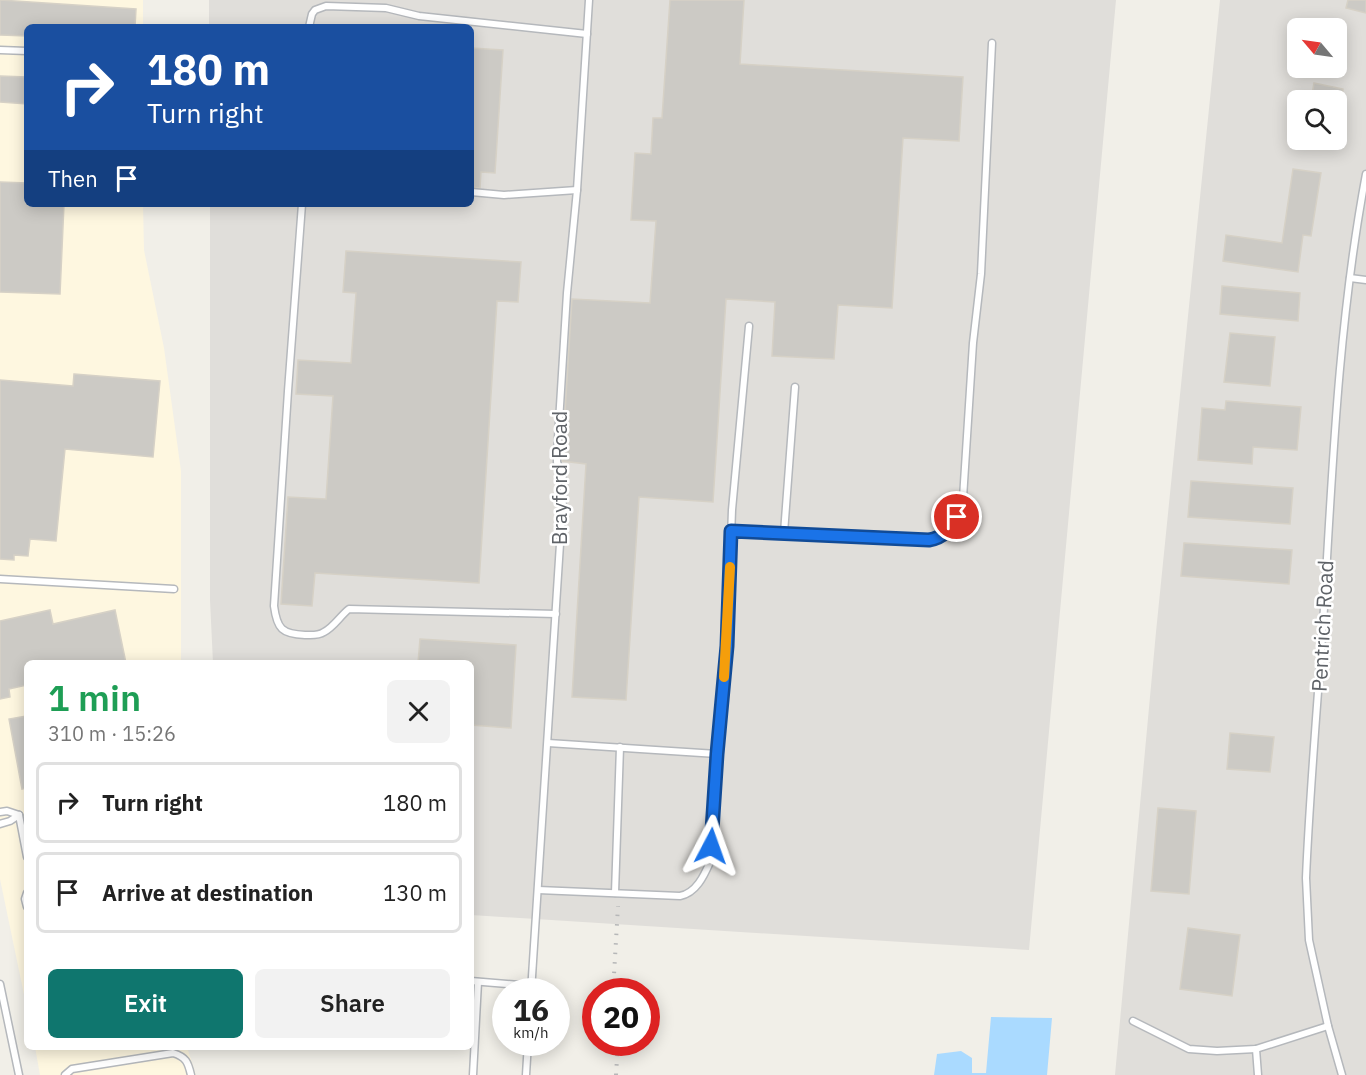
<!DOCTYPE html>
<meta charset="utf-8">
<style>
:root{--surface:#fff;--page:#f2f2f2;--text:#222;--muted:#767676;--line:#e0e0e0;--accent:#0f766e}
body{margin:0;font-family:"IBM Plex Sans",sans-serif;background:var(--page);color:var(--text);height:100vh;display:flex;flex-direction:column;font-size:22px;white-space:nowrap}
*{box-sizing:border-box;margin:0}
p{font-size:20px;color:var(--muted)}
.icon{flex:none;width:33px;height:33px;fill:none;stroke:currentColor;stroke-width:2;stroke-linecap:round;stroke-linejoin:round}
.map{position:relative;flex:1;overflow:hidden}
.details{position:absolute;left:24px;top:660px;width:450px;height:390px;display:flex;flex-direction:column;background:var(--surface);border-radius:9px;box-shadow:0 3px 15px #0003}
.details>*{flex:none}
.banner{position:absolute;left:24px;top:24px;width:450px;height:183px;border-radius:9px;box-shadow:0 3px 15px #0003;background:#1a4fa0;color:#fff;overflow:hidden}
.needle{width:39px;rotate:299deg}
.controls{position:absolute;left:1287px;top:18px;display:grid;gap:12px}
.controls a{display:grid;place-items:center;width:60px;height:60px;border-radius:9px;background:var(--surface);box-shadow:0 3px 15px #0003;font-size:30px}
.speed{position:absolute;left:492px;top:978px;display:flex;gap:12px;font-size:30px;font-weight:700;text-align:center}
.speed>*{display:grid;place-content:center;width:78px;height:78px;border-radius:50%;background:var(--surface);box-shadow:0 3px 15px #0003;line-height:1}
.speed small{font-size:15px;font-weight:400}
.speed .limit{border:9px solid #d22;background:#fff;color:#111}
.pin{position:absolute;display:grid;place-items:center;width:51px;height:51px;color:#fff;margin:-26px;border:3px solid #fff;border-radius:50%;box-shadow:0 2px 6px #0007}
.me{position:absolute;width:66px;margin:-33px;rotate:4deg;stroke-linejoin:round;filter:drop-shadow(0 0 4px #0008)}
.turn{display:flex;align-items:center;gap:21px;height:126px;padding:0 24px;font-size:27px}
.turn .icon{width:78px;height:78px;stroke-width:2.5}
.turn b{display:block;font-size:42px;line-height:51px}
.then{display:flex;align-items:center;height:57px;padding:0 24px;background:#0003;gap:12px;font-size:22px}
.round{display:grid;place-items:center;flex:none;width:63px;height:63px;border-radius:9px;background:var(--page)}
.head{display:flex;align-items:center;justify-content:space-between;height:102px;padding:0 24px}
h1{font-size:36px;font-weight:600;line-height:45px;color:#1e9e55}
.button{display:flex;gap:12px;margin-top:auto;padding:12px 24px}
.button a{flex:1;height:69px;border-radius:9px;background:var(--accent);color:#fff;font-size:24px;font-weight:600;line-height:69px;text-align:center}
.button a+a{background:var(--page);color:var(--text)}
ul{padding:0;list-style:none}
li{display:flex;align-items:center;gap:18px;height:81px;margin:0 12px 9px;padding:0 12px;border:3px solid var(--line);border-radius:9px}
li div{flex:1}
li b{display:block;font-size:22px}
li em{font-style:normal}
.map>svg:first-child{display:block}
.commercial{fill:#fef7e0}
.industrial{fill:#e0deda;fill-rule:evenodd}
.water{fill:#aadaff}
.building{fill:#cccac5;stroke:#d6d1c6;stroke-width:1.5}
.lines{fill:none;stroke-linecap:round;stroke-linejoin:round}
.service-casing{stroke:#b5b8bc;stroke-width:9}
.service{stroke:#fff;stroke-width:6}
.rail{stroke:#b6b7b8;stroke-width:4;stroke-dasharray:1.5 8;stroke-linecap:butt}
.route-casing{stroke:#114b97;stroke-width:15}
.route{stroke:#1a73e8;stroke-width:10}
.slow{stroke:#f59e0b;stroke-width:10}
.labels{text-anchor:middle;stroke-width:5;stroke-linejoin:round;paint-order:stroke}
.street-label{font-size:21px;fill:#5f6368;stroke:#fff}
</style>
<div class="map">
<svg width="1366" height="1075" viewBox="0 0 1366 1075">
<rect width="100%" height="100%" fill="#f1efe8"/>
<!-- commercial -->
<g class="commercial">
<path d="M 0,0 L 143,0 L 143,27 L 27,27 L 27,204 L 143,204 L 144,250 L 164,348 L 181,471 L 181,663 L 27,663 L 27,1009 L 0,879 Z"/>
<path d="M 35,1047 L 187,1047 L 196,1075 L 40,1075 Z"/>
</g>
<!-- industrial -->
<g class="industrial">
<path d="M 209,0 L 1116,0 L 1029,950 L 471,915 L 471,663 L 213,663 L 210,600 L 210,204 L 471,204 L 471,27 L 209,27 Z"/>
<path d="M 1220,0 L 1366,0 L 1366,1075 L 1115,1075 L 1156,632 ZM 1298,28 L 1336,28 L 1336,68 L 1298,68 ZM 1298,100 L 1336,100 L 1336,140 L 1298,140 Z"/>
</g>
<!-- water -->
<path class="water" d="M 991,1017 L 1052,1018 L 1047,1075 L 934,1075 L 937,1054 L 961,1051 L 972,1058 L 972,1073 L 986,1073 Z"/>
<!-- building -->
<g class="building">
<path d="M 0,0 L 136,9 L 135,27 L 27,27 L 27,36 L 0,35 Z"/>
<path d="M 670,0 L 744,0 L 740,64 L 963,77 L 959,141 L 903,138 L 892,308 L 838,305 L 834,359 L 772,356 L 775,302 L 726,299 L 713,502 L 639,497 L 626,700 L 572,697 L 586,464 L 562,461 L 572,299 L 650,303 L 656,221 L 631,220 L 635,153 L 651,154 L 653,118 L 662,118 Z"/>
<path d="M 1348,0 L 1366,0 L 1366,13 L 1346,8 Z"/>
<path d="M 471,48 L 503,50 L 495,173 L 481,172 L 480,188 L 471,187 Z"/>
<path d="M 0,76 L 27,77 L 27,104 L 0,102 Z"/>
<path d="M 1314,83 L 1343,89 L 1341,100 L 1311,100 Z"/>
<path d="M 1293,169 L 1321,173 L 1311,236 L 1303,235 L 1298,272 L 1223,261 L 1226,235 L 1282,243 Z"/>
<path d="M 0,182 L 27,183 L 27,204 L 64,204 L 60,294 L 0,292 Z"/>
<path d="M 346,251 L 521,262 L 518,302 L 497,301 L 479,583 L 315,573 L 312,606 L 281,604 L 288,497 L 326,499 L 333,396 L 296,394 L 298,360 L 351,363 L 356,293 L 343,292 Z"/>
<path d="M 1222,286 L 1300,293 L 1298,321 L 1220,314 Z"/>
<path d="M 1230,333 L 1275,337 L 1270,386 L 1224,382 Z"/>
<path d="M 74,374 L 160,381 L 153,457 L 65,449 L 56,541 L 30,539 L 28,556 L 14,555 L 14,560 L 0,559 L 0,380 L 73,386 Z"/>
<path d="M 1226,401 L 1301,407 L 1297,450 L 1253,447 L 1252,464 L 1198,460 L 1202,408 L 1225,410 Z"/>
<path d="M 1191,481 L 1293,488 L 1290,524 L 1188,517 Z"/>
<path d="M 1184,543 L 1292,550 L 1289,584 L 1181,576 Z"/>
<path d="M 50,610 L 53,624 L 115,610 L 126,663 L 27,663 L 27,685 L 9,689 L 10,697 L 0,699 L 0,621 Z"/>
<path d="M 420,639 L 516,645 L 511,728 L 471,725 L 471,663 L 418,663 Z"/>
<path d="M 27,716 L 27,788 L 22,789 L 9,719 Z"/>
<path d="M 1230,733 L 1274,737 L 1270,772 L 1227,769 Z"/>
<path d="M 1158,808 L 1196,811 L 1189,894 L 1151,891 Z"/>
<path d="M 1188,928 L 1240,935 L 1232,996 L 1180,989 Z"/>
</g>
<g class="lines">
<defs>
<g id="service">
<path d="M 309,27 L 312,14 L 315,10 L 326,6 L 386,8 L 419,16 L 587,34"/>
<path d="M 0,50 L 27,51"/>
<path d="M 471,192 L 504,195 L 577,190"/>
<path d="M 302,204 L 288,391 L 274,606 C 277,629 282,634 305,635 C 312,635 318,636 324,632 C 334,627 340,616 349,609 L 556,614"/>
<path d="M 1350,278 L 1366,280"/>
<path d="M 731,531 L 929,540 C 949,538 959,517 963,498 L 973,343 L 981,274 L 992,43"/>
<path d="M 784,533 L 795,387"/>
<path d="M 0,579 L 174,589"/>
<path d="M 548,743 L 717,754"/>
<path d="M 0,812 L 7,811 L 19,815"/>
<path d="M 19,815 L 27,857"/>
<path d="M 0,824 L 10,821 L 19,815"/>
<path d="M 538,890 L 680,896 C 696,893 704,876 710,862 L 727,646 L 732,510 L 749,326"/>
<path d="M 27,893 L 25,899 L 27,907"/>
<path d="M 615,893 L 620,747"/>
<path d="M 471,981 L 532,986"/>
<path d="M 0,984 L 19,1075"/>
<path d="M 531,992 L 564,482 L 557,462 L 557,454 L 567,293 L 577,190 L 589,0"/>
<path d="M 1133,1021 L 1189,1049 L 1217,1051 L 1256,1049 L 1328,1026"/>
<path d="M 1256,1049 L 1258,1075"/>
<path d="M 65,1075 L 72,1069 L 173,1053 C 186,1057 188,1062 191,1075"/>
<path d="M 473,1075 L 478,982"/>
<path d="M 526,1075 L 528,1042"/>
<path d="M 1342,1075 L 1328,1026 L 1309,940 L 1306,878 C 1310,783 1319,688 1325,593 C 1333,453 1340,312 1366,174"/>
</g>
</defs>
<!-- service casing -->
<use href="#service" class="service-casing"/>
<!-- service -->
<use href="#service" class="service"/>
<!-- rail -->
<g class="rail">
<path d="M 613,992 L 618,906"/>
<path d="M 616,1075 L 618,1042"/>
</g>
</g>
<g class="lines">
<defs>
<path id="route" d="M 711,846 L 717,754 L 727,646 L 731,531 L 929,540 C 943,538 950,529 957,517"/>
</defs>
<!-- route casing -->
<use href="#route" class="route-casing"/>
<!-- route -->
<use href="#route" class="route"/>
<!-- slow -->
<path class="slow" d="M 724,677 L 730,567"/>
</g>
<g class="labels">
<!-- street labels -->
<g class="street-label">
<text transform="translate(560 478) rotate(-90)" y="7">Brayford Road</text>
<text transform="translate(1323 626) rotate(-87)" y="7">Pentrich Road</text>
</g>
</g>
</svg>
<div class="controls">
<a><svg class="needle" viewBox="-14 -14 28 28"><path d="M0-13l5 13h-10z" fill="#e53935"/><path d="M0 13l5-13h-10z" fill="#767676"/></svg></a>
<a><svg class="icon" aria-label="search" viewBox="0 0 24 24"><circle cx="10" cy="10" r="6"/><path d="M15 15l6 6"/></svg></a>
</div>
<div class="speed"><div>16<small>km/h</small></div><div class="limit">20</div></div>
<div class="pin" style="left:957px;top:517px;background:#d93025"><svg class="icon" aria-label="arrive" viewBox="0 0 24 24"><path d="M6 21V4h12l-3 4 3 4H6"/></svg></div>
<svg class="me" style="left:711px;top:846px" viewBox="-20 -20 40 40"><path d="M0-17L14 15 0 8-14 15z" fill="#1a73e8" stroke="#fff" stroke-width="4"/></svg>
<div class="banner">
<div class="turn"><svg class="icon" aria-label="right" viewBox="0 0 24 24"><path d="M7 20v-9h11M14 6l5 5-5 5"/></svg><div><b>180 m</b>Turn right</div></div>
<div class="then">Then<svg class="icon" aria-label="arrive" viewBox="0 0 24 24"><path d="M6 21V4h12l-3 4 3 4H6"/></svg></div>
</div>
<section class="details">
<div class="head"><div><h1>1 min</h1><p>310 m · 15:26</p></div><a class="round"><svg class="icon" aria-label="close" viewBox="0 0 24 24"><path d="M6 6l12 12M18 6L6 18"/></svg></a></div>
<ul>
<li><svg class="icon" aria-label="right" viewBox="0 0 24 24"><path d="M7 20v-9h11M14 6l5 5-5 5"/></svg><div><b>Turn right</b></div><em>180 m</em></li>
<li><svg class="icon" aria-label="arrive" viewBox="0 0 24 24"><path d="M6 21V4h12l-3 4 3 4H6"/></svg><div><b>Arrive at destination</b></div><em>130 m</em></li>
</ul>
<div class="button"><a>Exit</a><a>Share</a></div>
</section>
</div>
